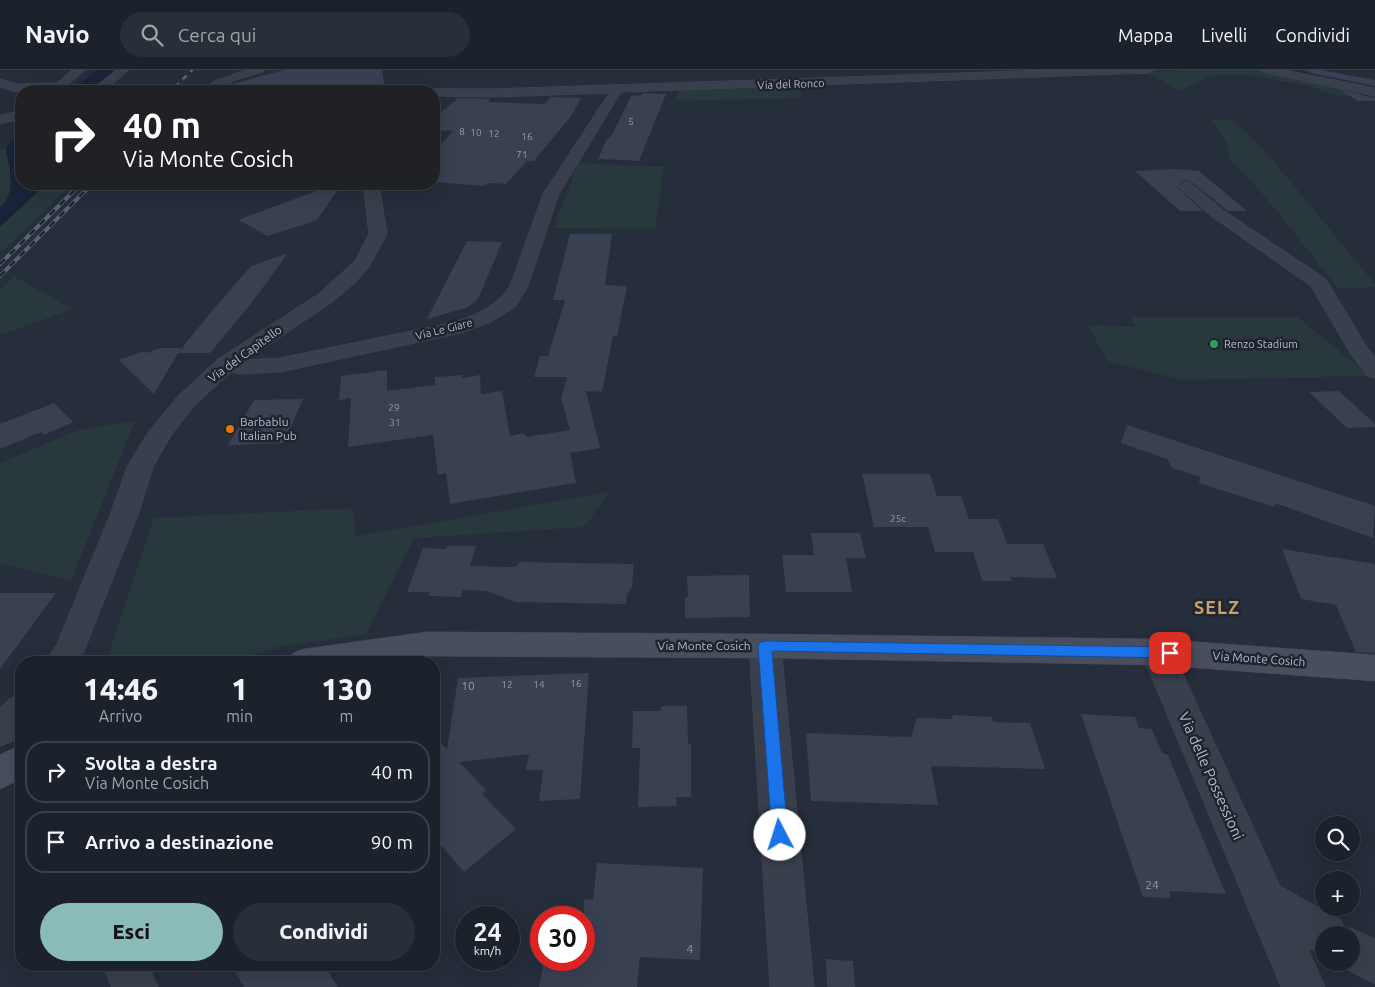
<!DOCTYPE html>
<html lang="it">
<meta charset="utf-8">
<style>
:root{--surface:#1c222c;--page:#292f38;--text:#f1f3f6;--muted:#a0a4a9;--line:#3a3f48;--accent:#8bbbb9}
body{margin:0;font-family:Ubuntu,sans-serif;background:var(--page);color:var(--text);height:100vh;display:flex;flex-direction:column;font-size:19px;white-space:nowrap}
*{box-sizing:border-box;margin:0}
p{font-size:16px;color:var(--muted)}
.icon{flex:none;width:28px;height:28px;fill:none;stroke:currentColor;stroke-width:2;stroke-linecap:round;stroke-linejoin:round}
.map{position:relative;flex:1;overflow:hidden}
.details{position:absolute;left:15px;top:586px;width:425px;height:315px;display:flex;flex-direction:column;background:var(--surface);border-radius:20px;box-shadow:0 5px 20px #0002,0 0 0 1px var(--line)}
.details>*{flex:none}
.banner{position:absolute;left:15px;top:15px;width:425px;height:105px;border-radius:20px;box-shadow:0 5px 20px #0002,0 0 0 1px var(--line);background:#202124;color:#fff;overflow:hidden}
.fabs{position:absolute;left:1315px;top:746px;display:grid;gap:10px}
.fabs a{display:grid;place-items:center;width:45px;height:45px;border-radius:50%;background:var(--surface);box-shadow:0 5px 20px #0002,0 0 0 1px var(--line);font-size:25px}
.speed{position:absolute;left:455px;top:836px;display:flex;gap:10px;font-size:25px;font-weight:700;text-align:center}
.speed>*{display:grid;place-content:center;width:65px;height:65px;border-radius:50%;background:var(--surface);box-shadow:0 5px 20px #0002,0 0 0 1px var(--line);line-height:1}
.speed small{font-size:12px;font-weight:400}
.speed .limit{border:8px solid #d22;background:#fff;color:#111}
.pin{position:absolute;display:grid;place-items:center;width:42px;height:42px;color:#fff;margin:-21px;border-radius:10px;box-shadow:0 2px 8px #0006}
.me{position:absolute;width:55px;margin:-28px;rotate:355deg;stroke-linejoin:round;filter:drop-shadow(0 0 4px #0008)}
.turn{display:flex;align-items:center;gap:18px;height:105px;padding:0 25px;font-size:22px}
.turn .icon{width:65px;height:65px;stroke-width:2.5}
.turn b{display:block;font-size:35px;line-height:42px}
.eta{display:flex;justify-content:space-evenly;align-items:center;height:85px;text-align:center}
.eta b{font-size:30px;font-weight:800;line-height:35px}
.primary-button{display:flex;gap:10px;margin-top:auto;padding:10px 25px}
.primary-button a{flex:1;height:58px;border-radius:30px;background:var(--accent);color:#111;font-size:20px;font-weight:800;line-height:58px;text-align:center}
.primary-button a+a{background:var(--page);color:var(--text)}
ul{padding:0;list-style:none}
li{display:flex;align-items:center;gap:15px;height:62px;margin:0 10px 8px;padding:0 15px;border:2px solid var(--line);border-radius:20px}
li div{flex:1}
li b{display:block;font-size:19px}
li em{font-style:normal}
header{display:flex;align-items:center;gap:30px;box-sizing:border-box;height:70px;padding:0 25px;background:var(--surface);border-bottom:1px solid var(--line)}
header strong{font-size:24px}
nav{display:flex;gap:28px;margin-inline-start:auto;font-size:18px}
.search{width:350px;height:45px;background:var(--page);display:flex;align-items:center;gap:12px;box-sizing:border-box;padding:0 18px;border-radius:28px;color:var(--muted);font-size:19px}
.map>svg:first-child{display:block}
.green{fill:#28383c}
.water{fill:#1a2338}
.building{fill:#384052}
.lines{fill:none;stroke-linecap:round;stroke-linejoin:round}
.street-casing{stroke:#424854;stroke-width:1}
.secondary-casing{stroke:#424854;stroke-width:1}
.street{fill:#393f4c;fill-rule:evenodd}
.secondary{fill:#484e5e;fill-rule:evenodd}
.rail-far1-casing{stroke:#5c6372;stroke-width:2.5}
.rail-casing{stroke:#5c6372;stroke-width:4}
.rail-far1{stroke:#1e2430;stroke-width:2;stroke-dasharray:5.5;stroke-linecap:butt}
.rail{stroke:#1e2430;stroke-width:2.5;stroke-dasharray:7;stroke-linecap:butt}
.route{fill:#1a73e8;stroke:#114b97}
.leisure-dot{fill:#2e9e5b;stroke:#1e2430;stroke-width:2}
.food-dot{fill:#e8710a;stroke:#1e2430;stroke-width:2}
.labels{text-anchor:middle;stroke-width:5;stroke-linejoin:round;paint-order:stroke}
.number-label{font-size:10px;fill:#949aa8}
.far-street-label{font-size:11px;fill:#b5bac7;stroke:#1e2430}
.far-poi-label{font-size:11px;fill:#b5bac7;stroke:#1e2430;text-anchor:start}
.street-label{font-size:12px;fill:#b5bac7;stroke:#1e2430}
.poi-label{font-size:12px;fill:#b5bac7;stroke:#1e2430;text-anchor:start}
.near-number-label{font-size:12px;fill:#949aa8}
.near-street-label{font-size:15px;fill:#b5bac7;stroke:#1e2430}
.district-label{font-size:18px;font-weight:bold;letter-spacing:1px;fill:#cb9f6c;stroke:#1e2430}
</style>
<header>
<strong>Navio</strong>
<div class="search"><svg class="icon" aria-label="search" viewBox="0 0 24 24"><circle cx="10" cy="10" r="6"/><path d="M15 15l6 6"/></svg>Cerca qui</div>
<nav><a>Mappa</a><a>Livelli</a><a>Condividi</a></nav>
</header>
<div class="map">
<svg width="1375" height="917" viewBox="0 0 1375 917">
<rect width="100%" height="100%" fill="#262d3b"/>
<!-- green -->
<g class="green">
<path d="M 1179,0 L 1258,0 L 1374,23 L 1341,27 L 1308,16 L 1249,5 L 1222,5 L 1211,6 L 1179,21 L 1151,5 L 1135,3 Z"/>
<path d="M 798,15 L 803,28 L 674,31 L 680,20 Z"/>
<path d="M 1210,49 L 1236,51 L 1274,91 L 1375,214 L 1375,217 L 1339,219 L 1264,126 L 1229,88 L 1227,72 Z"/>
<path d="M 6,78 C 9,99 18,121 0,137 L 0,132 L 2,130 L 0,130 L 0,80 Z"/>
<path d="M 578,93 L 664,97 L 655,159 L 553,158 Z"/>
<path d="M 45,114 L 72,114 L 0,183 L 0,157 Z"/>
<path d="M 13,206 L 73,239 L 0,265 L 0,221 Z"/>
<path d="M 1130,247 L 1298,247 L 1369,306 L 1182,310 L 1107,291 L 1088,255 L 1136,257 Z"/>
<path d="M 135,351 L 71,511 L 0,493 L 0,393 L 78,360 Z"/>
<path d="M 609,422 L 585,457 L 414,468 L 366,564 L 279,577 L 228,592 L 106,592 L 154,448 L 353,438 L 356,466 Z"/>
</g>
<!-- water -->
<g class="water">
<path d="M 97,0 L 117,0 L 90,21 L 70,21 Z"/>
<path d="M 21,61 L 21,114 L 45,115 L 0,157 L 0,137 C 18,121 9,99 6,78 Z"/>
</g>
<!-- building -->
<g class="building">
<path d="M 284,0 L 382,0 L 385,21 L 232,21 L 231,15 L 232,14 Z"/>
<path d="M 1305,0 L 1321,0 L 1375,10 L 1375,16 L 1311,3 Z"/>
<path d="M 1340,20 L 1375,28 L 1375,31 L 1358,31 Z"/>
<path d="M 642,23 L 666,24 L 639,91 L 598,89 L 607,69 L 612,65 L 631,26 L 642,25 Z"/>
<path d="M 550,27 L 581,28 L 572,45 L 534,91 L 527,91 L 506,114 L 489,113 L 483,116 L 434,112 L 434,81 L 453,61 L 434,60 L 434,48 L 458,28 L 490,29 L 488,32 L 545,34 Z"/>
<path d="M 1176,99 L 1199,101 L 1247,141 L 1228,141 L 1193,113 L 1186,110 L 1181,113 L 1178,118 L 1203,141 L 1180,141 L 1135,101 Z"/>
<path d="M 335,114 L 342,114 L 317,150 L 268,166 L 238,150 Z"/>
<path d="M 570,164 L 612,164 L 605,215 L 627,216 L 617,266 L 613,266 L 602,322 L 586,321 L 600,378 L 570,383 L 576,413 L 450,434 L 446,403 L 438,405 L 433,365 L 348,377 L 351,328 L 339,330 L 341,306 L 387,300 L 387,321 L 435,315 L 435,307 L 462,305 L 462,308 L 480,305 L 481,324 L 502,321 L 510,366 L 524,363 L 526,367 L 570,360 L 561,328 L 567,307 L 534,307 L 540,286 L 548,286 L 565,230 L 553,230 Z"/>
<path d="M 467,171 L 502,172 L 480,225 L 476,231 L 466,238 L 427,249 Z"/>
<path d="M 288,183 L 250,235 L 210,283 L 178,283 L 211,242 L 251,196 Z"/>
<path d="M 160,278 L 181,278 L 154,324 L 119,290 L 144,281 L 147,283 Z"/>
<path d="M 1339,321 L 1375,354 L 1375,357 L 1347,358 L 1309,322 Z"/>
<path d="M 303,329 L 284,373 L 228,375 L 254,330 Z"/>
<path d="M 54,333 L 73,352 L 44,365 L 41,362 L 0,379 L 0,354 Z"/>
<path d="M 1127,355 L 1375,436 L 1373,468 L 1275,433 L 1274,437 L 1199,413 L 1200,407 L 1172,398 L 1167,389 L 1121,373 Z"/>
<path d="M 862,404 L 930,404 L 937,426 L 961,426 L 969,449 L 998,449 L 1007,474 L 1043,474 L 1057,508 L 1010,507 L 1012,511 L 982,511 L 973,482 L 935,482 L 928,457 L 874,457 Z"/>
<path d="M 811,463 L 860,463 L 866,488 L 846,488 L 852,522 L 786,522 L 782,485 L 814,485 Z"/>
<path d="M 447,476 L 476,476 L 470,496 L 515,497 L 520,492 L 634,494 L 632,517 L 627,524 L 626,534 L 515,532 L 487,521 L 463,520 L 461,527 L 429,526 L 430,522 L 407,522 L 423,478 L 446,479 Z"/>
<path d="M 1282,479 L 1375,494 L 1375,583 L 1356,582 L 1336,535 L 1301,529 Z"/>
<path d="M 749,505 L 750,547 L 685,548 L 685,527 L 688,527 L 687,506 Z"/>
<path d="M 0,523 L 56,523 L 0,599 Z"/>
<path d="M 589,603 L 580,729 L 539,731 L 543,700 L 526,700 L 529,684 L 459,692 L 486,720 L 482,724 L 516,759 L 464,802 L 434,767 L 434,665 L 447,679 L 458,608 Z"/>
<path d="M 661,636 L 687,636 L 688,674 L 691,674 L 691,727 L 676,727 L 677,736 L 638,737 L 640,678 L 632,678 L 633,641 L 661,641 Z"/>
<path d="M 1081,644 L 1135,647 L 1139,658 L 1152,659 L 1162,683 L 1168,685 L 1226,824 L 1170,821 L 1170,828 L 1143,827 Z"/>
<path d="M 953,645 L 992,647 L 993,652 L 1030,653 L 1045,699 L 931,696 L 938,735 L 811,731 L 806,663 L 911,667 L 917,648 L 952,649 Z"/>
<path d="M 597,793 L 703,798 L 700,890 L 640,887 L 637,917 L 539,917 L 544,890 L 584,890 L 584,829 L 593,830 Z"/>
<path d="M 826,889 L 853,891 L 855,917 L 827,917 Z"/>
<path d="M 231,895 L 324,895 L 338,917 L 244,917 Z"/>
</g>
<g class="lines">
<defs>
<g id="street">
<path d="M 72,0 L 85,0 L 61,21 L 17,22 L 0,17 L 0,9 L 18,14 L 57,13 Z"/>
<path d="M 116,0 L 129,0 L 104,21 L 91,21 Z"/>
<path d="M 246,0 L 265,0 L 263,2 L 236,10 L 214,21 L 200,21 L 215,11 Z"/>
<path d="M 1050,0 L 1154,0 L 1148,3 L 621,22 L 559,124 L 528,216 L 516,236 L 493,251 L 461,263 L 280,302 L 240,304 L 231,302 L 194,336 L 172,364 L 153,397 L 138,445 L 81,589 L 79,592 L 45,592 L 57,574 L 110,445 L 127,397 L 149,361 L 178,326 L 218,289 L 317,225 L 355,191 L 369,164 L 363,114 L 379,114 L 387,164 L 369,197 L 355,213 L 331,233 L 246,290 L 280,288 L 455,252 C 477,244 497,236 510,216 L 543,124 L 609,23 L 493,27 L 434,26 L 434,21 L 428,21 L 430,19 L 493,19 Z"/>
<path d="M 1261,0 L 1284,0 L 1375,18 L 1375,26 L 1267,3 Z"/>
<path d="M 21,41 L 21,49 L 0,54 L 0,46 Z"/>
<path d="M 1187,112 L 1192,114 L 1223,140 L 1326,209 L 1366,276 L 1375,287 L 1375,308 L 1367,306 L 1350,283 L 1311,216 L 1211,146 L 1182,120 L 1179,117 L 1182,114 Z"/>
<path d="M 765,564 L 776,567 L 781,576 L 814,917 L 770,917 L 749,576 L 754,567 Z"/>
<path d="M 1157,569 L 1168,573 L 1173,582 L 1280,816 L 1341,850 L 1345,860 L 1351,858 L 1375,869 L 1375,914 L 1336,894 L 1335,892 L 1351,892 L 1351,865 L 1324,865 L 1324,885 L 1308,878 L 1325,917 L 1281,917 L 1141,582 L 1146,573 Z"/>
<path d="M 21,625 L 21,662 L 12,672 L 0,676 L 0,638 L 9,629 Z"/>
<path d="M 103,895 L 148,895 L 158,917 L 112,917 Z"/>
</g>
<g id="secondary">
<path d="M 427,562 L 765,564 L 1157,569 L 1375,585 L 1375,611 L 1157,595 L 765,588 L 427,586 L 386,592 L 288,592 L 293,583 L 304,579 Z"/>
<path d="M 21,675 L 21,709 L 0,719 L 0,685 Z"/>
</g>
</defs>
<!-- street casing -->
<use href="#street" class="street-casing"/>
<!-- secondary casing -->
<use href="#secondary" class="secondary-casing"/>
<!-- street -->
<use href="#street" class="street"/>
<!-- secondary -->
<use href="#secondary" class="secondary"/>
<defs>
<path id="rail-far1" d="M 171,21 L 192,0"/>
<g id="rail">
<path d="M 0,194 L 81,114"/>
<path d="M 0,206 L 92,114"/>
</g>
</defs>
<!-- rail-far1 casing -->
<use href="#rail-far1" class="rail-far1-casing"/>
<!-- rail casing -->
<use href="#rail" class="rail-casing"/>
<!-- rail-far1 -->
<use href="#rail-far1" class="rail-far1"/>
<!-- rail -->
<use href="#rail" class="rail"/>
</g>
<!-- route -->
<path class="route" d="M 765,571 L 1170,577 L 1175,579 L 1177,583 L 1175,586 L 1170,588 L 772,581 L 788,765 L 785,771 L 780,773 L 774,771 L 772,765 L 758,576 L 760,572 Z"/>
<!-- markers -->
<circle class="leisure-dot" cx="1214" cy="274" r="5"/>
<circle class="food-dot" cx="230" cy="359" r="5"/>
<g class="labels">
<!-- number labels -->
<g class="number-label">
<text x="631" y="55">5</text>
<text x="462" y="65">8</text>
<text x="476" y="66">10</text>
<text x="494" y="67">12</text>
<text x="527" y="70">16</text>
<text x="522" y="88">71</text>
<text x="394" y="341">29</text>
<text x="395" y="356">31</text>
<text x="898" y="452">25c</text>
<text x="576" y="617">16</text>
<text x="507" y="618">12</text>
<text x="539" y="618">14</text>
</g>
<!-- far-street labels -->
<g class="far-street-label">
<text transform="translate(791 14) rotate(-2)" y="4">Via del Ronco</text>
<text transform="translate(444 259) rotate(-14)" y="4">Via Le Giare</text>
</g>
<!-- far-poi labels -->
<g class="far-poi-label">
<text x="1224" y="278">Renzo Stadium</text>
</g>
<!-- street labels -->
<g class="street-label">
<text transform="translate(245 284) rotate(-36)" y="4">Via del Capitello</text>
<text x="704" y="580">Via Monte Cosich</text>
<text transform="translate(1259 589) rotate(4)" y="4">Via Monte Cosich</text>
</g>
<!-- poi labels -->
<g class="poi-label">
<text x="240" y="356">Barbablu<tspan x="240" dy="14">Italian Pub</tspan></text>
</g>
<!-- near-number labels -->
<g class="near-number-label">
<text x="468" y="620">10</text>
<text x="1152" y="819">24</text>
<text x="690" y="883">4</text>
</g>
<!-- near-street labels -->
<g class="near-street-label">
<text transform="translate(1211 706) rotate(66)" y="5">Via delle Possessioni</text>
</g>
<!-- district labels -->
<g class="district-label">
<text x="1217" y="544">SELZ</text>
</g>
</g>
</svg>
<div class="fabs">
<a><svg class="icon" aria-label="search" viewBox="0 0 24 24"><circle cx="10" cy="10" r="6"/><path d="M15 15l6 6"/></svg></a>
<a>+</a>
<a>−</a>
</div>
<div class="speed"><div>24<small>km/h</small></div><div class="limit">30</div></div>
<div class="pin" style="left:1170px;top:583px;background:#d93025"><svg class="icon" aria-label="arrive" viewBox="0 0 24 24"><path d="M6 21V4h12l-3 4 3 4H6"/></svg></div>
<svg class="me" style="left:780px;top:765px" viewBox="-20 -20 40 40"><circle r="19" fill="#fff"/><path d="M0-13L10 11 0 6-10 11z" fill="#1a73e8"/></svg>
<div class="banner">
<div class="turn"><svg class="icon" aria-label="right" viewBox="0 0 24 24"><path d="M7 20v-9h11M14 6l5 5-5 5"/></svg><div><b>40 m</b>Via Monte Cosich</div></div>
</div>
<section class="details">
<div class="eta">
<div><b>14:46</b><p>Arrivo</p></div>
<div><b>1</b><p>min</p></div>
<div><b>130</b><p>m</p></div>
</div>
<ul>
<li><svg class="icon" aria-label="right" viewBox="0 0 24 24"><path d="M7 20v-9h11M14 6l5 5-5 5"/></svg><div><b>Svolta a destra</b><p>Via Monte Cosich</p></div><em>40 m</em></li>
<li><svg class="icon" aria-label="arrive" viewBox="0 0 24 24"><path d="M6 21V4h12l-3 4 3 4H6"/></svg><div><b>Arrivo a destinazione</b></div><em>90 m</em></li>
</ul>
<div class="primary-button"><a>Esci</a><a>Condividi</a></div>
</section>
</div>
